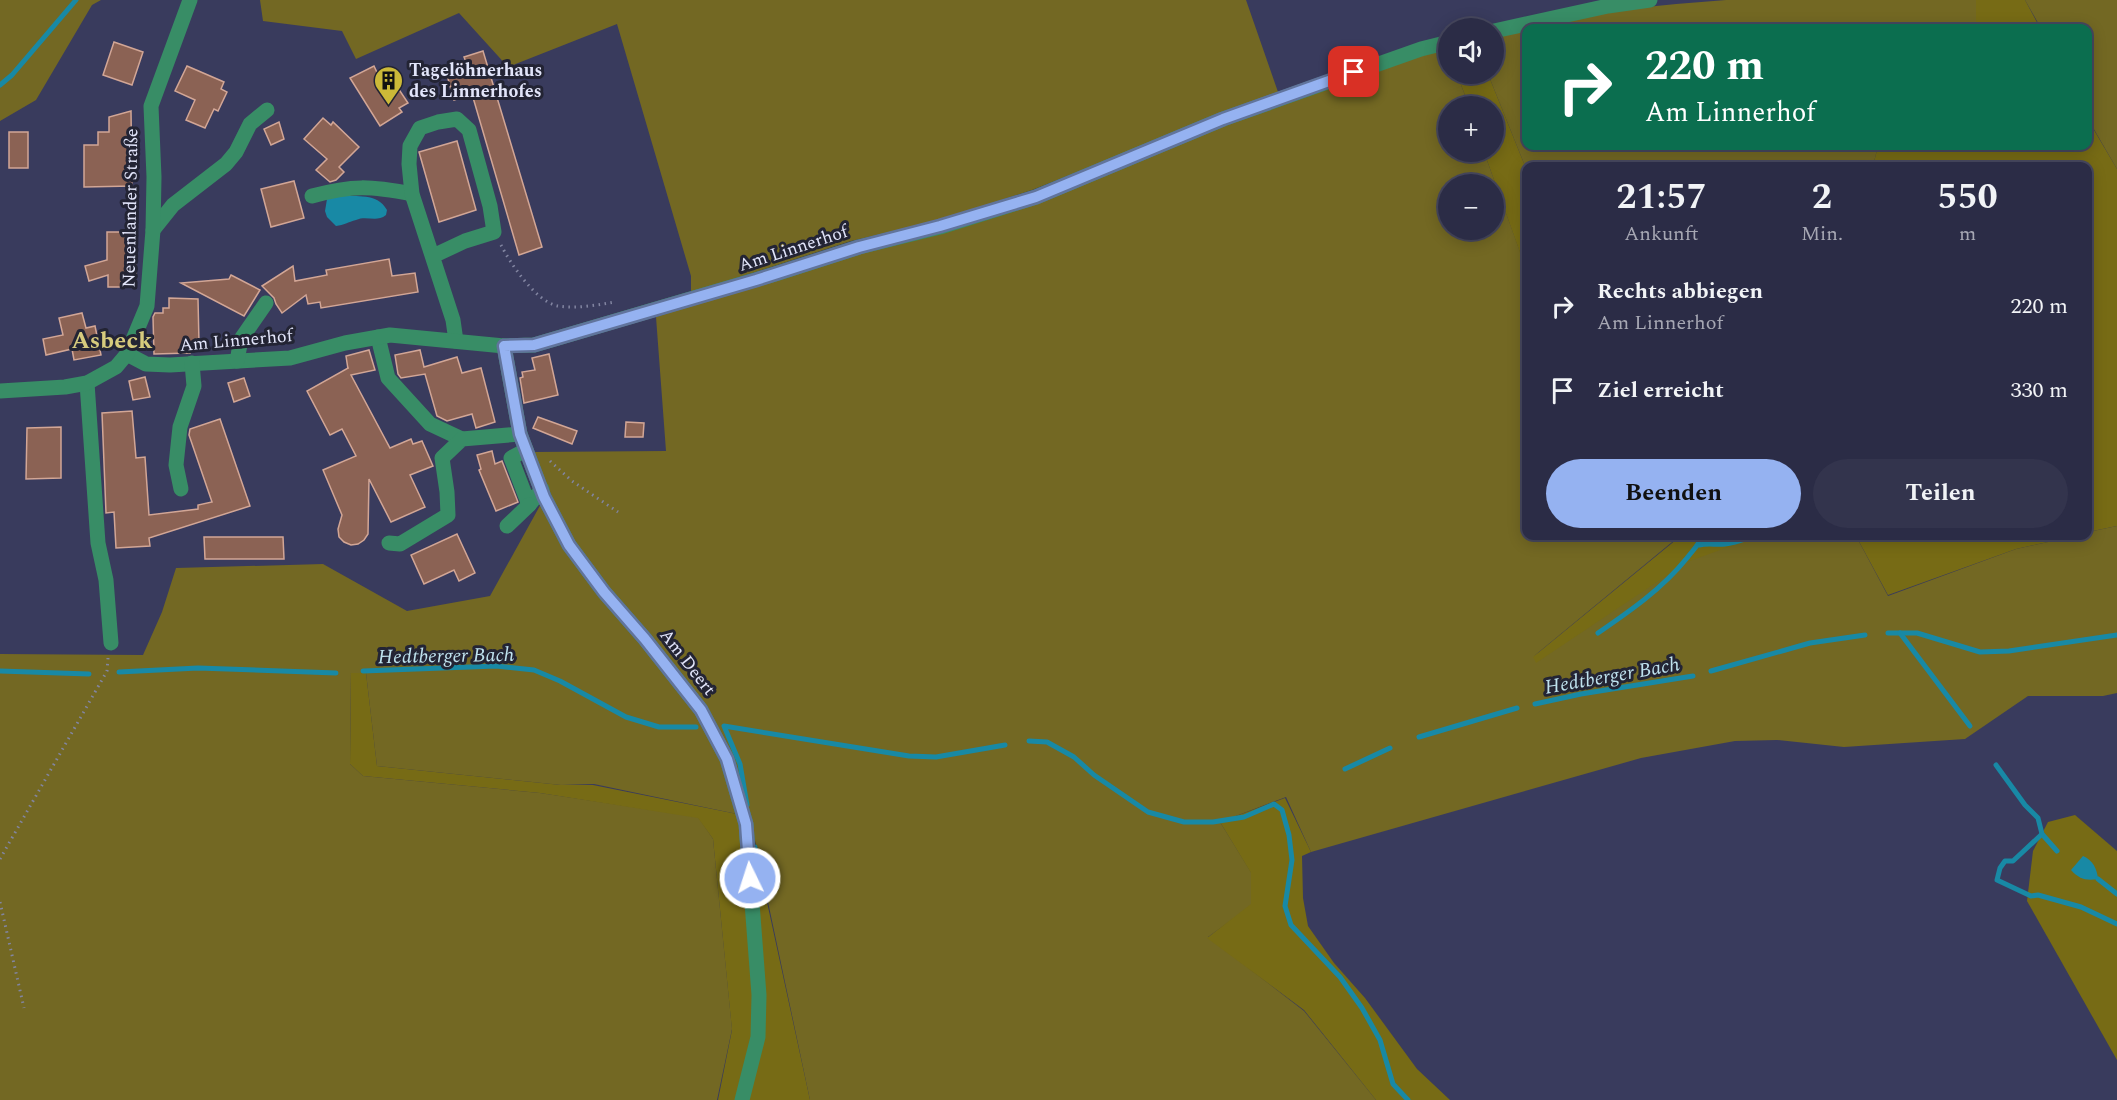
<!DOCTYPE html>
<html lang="de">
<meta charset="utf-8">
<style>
:root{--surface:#2b2c46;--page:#33344d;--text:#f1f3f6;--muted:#a6a7b3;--line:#47485f;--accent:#95b2f1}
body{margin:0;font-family:Spectral,serif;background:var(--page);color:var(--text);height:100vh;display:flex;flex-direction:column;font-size:22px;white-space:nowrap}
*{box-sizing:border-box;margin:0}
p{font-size:20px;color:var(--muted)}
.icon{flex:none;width:33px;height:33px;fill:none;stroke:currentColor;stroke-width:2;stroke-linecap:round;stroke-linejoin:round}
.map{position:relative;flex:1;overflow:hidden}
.panel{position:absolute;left:1522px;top:162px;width:570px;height:378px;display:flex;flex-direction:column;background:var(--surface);border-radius:12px;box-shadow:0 3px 15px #0003,0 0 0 2px var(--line)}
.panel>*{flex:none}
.top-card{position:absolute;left:1522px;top:24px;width:570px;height:126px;border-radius:12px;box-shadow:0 3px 15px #0003,0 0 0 2px var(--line);background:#0b6e4f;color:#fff;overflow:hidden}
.tools{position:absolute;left:1438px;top:18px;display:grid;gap:12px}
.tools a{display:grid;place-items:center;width:66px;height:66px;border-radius:50%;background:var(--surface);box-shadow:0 3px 15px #0003,0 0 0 2px var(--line);font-size:30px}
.pin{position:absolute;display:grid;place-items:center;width:51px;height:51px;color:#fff;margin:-26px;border-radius:12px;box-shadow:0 3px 9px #0006}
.me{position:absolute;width:66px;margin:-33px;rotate:356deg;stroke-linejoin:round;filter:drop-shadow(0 0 4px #0008)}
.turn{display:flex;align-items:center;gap:21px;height:126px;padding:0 24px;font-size:27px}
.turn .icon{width:78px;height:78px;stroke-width:2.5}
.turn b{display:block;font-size:42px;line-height:51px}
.eta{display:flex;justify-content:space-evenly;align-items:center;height:102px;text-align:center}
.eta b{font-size:36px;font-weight:700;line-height:42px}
.cta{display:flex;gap:12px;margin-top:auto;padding:12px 24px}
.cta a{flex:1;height:69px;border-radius:36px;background:var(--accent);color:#111;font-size:24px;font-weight:700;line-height:69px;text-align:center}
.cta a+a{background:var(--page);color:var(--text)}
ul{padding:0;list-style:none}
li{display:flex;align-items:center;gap:18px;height:84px;padding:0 24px}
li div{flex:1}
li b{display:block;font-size:22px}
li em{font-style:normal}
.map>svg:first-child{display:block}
.green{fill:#736823;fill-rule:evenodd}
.forest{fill:#776b15}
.water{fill:#1889a5}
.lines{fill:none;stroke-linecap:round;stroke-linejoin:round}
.stream{stroke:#1889a5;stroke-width:5}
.building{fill:#8b6254;stroke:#d2a696;stroke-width:1.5}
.path{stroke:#8285a1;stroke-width:3;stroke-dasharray:1.5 4.5;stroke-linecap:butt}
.minor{stroke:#388d66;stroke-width:15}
.route-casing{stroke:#61749d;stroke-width:15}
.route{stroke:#95b2f1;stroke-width:10}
.labels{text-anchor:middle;stroke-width:6;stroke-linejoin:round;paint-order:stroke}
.poi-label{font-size:18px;font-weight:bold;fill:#e2e5fa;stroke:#232434;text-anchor:start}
.street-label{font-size:18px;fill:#e2e5fa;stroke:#232434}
.water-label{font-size:20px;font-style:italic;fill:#bfe2ee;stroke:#232434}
.district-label{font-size:24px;font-weight:bold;fill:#d7cb7d;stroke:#232434}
</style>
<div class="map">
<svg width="2117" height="1100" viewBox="0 0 2117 1100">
<rect width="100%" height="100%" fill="#393b5d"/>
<!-- green -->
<g class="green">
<path d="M 0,0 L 101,0 L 92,5 L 36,100 L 0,121 Z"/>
<path d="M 260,0 L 1246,0 L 1278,92 L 1032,190 L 937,221 L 851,241 L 691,293 L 691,276 L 617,24 L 508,67 L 459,13 L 356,59 L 342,31 L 263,21 Z"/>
<path d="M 1726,0 L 1976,0 L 1976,28 L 1528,28 C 1592,11 1660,5 1726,0 Z"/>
<path d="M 2025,0 L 2117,0 L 2117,169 L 2088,119 L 2088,28 L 2041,28 Z"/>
<path d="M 1527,29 L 1527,146 L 1878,146 L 1873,166 L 1527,166 L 1527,171 L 1488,74 L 1494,74 L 1494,38 Z"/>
<path d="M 1448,48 L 1449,74 L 1457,74 L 1469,106 L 1449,106 L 1449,152 L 1484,152 L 1527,271 L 1527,536 L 1677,536 L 1677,538 L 1534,656 L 1693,550 L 1754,536 L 1856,536 L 1888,596 L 2016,549 L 2075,536 L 2088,536 L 2088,532 L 2117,526 L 2117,693 L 2103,696 L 2028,696 L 1965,739 L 1844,747 L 1777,740 L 1735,741 L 1641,758 L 1311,852 L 1286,797 L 1220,822 L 1252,874 L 1252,905 L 1208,937 L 1304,1011 L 1376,1100 L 810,1100 L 746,798 L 728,749 L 572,544 L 533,452 L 666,451 L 656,317 L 858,252 L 940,230 L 1336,82 ZM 1449,184 L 1494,184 L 1494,230 L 1449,230 Z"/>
<path d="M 542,502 L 678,687 L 723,754 L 737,814 L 594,784 L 561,785 L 377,766 L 366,673 L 351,673 L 350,764 L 363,776 L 540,793 L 698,817 L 713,839 L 732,1029 L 717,1100 L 0,1100 L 0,654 L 143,655 L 162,612 L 176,568 L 323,564 L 407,611 L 490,596 Z"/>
</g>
<!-- forest -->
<g class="forest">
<path d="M 1976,0 L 2025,0 L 2040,28 L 1976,28 Z"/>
<path d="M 1457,74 L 1488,74 L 1527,171 L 1527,272 L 1484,152 L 1494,152 L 1494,106 L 1469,106 Z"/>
<path d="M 2088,120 L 2117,169 L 2117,526 L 2088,532 L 2088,166 L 1873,166 L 1878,146 L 2088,146 Z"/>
<path d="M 1677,536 L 1759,536 L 1687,562 L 1536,663 L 1533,657 L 1677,539 Z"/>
<path d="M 1856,536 L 2075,536 L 2016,549 L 1888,595 Z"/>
<path d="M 351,673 L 366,673 L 377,766 L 561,785 L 593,785 L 737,814 L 755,847 L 810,1100 L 718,1100 L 732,1030 L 713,839 L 698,818 L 540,793 L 363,776 L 350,764 Z"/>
<path d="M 1285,798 L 1311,852 L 1302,856 L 1303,898 L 1308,926 L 1334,963 L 1365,998 L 1417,1069 L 1450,1100 L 1376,1100 L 1304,1010 L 1207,938 L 1251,904 L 1251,873 L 1220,822 Z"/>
<path d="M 2075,815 L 2117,851 L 2117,1060 L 2027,901 L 2033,851 L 2048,822 Z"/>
</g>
<!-- water -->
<g class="water">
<path d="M 340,194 C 358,199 376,191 387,210 L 386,215 C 376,223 367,215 356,220 C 348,222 344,225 336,226 L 327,217 L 325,211 L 327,199 Z"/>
<path d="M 2083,856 C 2093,860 2097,869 2098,879 C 2086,881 2079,879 2071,870 Z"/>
</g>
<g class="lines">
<!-- stream -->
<g class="stream">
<path d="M 0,85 L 12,75 L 76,0"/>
<path d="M 1789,536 L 1791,536"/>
<path d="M 1699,545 C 1708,543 1716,545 1725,544 C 1735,543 1745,539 1754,536"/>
<path d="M 1598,633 C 1630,611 1662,589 1687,558 C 1693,550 1699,545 1702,536"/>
<path d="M 1888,633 L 1917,633 L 1980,652 L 2009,651 L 2117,635"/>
<path d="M 1900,633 L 1970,726"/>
<path d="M 0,671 L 89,674"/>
<path d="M 363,671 L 496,666 L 534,670 L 560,681 L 626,717 L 659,727 L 696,727"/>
<path d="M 1711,671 L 1810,643 L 1865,635"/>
<path d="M 119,672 L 198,668 L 336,673"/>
<path d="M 1535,704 L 1581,694 L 1693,676"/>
<path d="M 1419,737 L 1517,708"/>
<path d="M 1029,741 L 1047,742 L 1074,757 L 1094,775 L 1148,812 L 1184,822 L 1213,822 L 1244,817 L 1274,804 L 1282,810 L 1289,835 L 1292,860 L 1285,906 L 1291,925 L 1340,977 L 1362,1008 L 1380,1040 L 1393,1084 L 1408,1100"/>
<path d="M 1996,765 L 2025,805 L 2038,818 L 2042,834 L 2057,851"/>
<path d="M 1345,769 L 1390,748"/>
<path d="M 747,805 L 740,764 L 724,726 L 909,756 L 936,757 L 1005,745"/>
<path d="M 2042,834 L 2013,861 L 2005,861 L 2000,868 L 1997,880 L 2031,896 L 2038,895 L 2081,907 L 2117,924"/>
<path d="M 755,847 L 757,879"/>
<path d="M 2098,879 L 2117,894"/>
</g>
</g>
<!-- building -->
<g class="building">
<path d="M 114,42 L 143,52 L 132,85 L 103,75 Z"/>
<path d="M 483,51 L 542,247 L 519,255 L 472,94 L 454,100 L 445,68 L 466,62 L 464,57 Z"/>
<path d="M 187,66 L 224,82 L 221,89 L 227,92 L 218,111 L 214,109 L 205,128 L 186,120 L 195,100 L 175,91 Z"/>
<path d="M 374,66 L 387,94 L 398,88 L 408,103 L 399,108 L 402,112 L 380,126 L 350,78 Z"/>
<path d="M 131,111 L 132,186 L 84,187 L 84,145 L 98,145 L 98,132 L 109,132 L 109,117 Z"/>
<path d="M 323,118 L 331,125 L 333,122 L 359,147 L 339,167 L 344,172 L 336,180 L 330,182 L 316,170 L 327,159 L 304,139 Z"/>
<path d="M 279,122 L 284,139 L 271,145 L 264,129 Z"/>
<rect x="9" y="132" width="19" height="36"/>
<path d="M 457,141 L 476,210 L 439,222 L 419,152 Z"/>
<path d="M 294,181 L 304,218 L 271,227 L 261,189 Z"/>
<path d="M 107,232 L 136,232 L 136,275 L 127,275 L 127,287 L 108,287 L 108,275 L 89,281 L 85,266 L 107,260 Z"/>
<path d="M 389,259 L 392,276 L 415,273 L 418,292 L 321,308 L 320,302 L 308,304 L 306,295 L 282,313 L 276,304 L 274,298 L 262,286 L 293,266 L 295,281 L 327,275 L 326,270 Z"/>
<path d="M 231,275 L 260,290 L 244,316 L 181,283 L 229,279 Z"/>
<path d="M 169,298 L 198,299 L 199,343 L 190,343 L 190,353 L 154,354 L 153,317 L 155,313 L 163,313 L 163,308 L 169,308 Z"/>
<path d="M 82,313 L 86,328 L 95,326 L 101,355 L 74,360 L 72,349 L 46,355 L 43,339 L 63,335 L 59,318 Z"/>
<path d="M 369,350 L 375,370 L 351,375 L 390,448 L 411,439 L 413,444 L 422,441 L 433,466 L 410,475 L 425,507 L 391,522 L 369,479 L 368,534 L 364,540 L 358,544 L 351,545 L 344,542 L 339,537 L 338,529 L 342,515 L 323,470 L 356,456 L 342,429 L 330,435 L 307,391 L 348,368 L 348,369 L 346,356 Z"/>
<path d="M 420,350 L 424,367 L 457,357 L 462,373 L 481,368 L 495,422 L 476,428 L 472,414 L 447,421 L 437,416 L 425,374 L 401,378 L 398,374 L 395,355 Z"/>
<path d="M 549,354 L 558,395 L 524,403 L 520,378 L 523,377 L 522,372 L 535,370 L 532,358 Z"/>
<path d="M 145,377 L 150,397 L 133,400 L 129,381 Z"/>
<path d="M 244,378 L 250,396 L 234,402 L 228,383 Z"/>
<path d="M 132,411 L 136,458 L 145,457 L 149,515 L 198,509 L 198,505 L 212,502 L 189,435 L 190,429 L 220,419 L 250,506 L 149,538 L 150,546 L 116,548 L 114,512 L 106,513 L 102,413 Z"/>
<path d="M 538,417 L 577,431 L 572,444 L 533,428 Z"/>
<path d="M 626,422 L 644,423 L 643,437 L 625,437 Z"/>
<path d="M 61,427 L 61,478 L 26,479 L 27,428 Z"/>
<path d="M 492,451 L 495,464 L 502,461 L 518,502 L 496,511 L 479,470 L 481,469 L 477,455 Z"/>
<path d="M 457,534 L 475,573 L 459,581 L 454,570 L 424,584 L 411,555 Z"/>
<path d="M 204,537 L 283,537 L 284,559 L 205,559 Z"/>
</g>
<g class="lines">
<!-- path -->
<g class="path">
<path d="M 501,245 C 510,263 536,302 558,306 C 576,309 597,305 615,302"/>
<path d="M 550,461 L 572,481 L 618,512"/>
<path d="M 0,859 L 107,671 L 108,658"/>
<path d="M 0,902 L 24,1008"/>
</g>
<!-- minor -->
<g class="minor">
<path d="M 1494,31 L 1608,6 L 1650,0"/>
<path d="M 312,196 C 353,185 370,186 412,194"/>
<path d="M 153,230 L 173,205 L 226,164 L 236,152 L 250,124 L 267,110"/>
<path d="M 433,256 L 465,241 L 494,232 L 490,206 L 469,130 L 457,119 L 438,122 L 420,128 L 410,146 L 409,164 L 412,194 L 453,320 L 456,341"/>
<path d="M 378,337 L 388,378 L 430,424 L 462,439"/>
<path d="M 504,346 L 520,434 L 544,497 L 569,545 L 604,592 L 645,639 L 701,710 L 727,759 L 746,824 L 759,995 L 758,1037 L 742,1100"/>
<path d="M 127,354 L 146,364 L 170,365 L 290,358 L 345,343 L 390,335 L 504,346 L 534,345 L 775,274 L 859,247 L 940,227 L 1036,197 L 1223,119 L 1421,49 L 1449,42"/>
<path d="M 237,361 L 241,339 L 266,303"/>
<path d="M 87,383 L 98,543 L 106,580 L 111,643"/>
<path d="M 0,391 L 65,387 L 87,383 L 116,367 L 127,354 L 147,306 L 153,230 L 154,177 L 151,106 L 190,0"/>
<path d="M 526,450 L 511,458 L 529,505 L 542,489"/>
<path d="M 181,489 L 176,465 L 180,427 L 194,386 L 192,363"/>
<path d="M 507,526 L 529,505"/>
<path d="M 389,543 L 400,544 L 448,515 L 447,492 L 442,458 L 462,439 L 520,434"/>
</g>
</g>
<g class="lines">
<defs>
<path id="route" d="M 750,878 L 746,824 L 727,759 L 701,710 L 645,639 L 604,592 L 569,545 L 544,497 L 520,434 L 504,346 L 534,345 L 756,280 L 859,247 L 940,226 L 1036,197 L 1223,119 L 1354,72"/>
</defs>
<!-- route casing -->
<use href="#route" class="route-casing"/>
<!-- route -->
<use href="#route" class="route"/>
</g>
<!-- icons -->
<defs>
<symbol id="building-pin" viewBox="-11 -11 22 30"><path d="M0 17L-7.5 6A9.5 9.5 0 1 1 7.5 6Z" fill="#ccb938" stroke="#232434"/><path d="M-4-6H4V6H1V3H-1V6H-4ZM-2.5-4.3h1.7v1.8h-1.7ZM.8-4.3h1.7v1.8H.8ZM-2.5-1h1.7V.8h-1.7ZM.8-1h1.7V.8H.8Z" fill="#111"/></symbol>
</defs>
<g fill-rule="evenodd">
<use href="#building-pin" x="372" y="64" width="33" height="45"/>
</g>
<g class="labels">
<!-- poi labels -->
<g class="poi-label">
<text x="409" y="76">Tagelöhnerhaus<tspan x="409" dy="21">des Linnerhofes</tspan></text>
</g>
<!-- street labels -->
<g class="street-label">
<text transform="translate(130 208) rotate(-89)" y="6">Neuenlander Straße</text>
<text transform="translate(793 248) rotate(-18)" y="6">Am Linnerhof</text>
<text transform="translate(236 340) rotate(-5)" y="6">Am Linnerhof</text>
<text transform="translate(688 662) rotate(52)" y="6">Am Deert</text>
</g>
<!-- water labels -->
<g class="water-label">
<text transform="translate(446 655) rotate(-1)" y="7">Hedtberger Bach</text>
<text transform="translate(1612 675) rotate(-10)" y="7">Hedtberger Bach</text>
</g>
<!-- district labels -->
<g class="district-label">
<text x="112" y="348">Asbeck</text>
</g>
</g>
</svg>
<div class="tools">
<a><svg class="icon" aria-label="sound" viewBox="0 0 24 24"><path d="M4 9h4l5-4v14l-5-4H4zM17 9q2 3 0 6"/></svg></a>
<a>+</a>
<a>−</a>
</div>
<div class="pin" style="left:1354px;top:72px;background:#d93025"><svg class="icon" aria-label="arrive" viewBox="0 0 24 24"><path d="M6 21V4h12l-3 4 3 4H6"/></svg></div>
<svg class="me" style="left:750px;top:878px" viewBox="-20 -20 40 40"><circle r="17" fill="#95b2f1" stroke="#fff" stroke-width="3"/><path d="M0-11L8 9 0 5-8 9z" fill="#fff"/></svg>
<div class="top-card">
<div class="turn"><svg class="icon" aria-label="right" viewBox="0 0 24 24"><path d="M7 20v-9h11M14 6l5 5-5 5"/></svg><div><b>220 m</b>Am Linnerhof</div></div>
</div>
<section class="panel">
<div class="eta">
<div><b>21:57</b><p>Ankunft</p></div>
<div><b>2</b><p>Min.</p></div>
<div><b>550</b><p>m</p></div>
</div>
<ul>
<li><svg class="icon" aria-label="right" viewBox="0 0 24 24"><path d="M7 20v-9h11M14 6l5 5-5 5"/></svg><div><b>Rechts abbiegen</b><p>Am Linnerhof</p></div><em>220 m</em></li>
<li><svg class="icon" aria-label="arrive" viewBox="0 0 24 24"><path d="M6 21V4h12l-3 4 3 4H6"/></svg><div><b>Ziel erreicht</b></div><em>330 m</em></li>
</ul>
<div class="cta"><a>Beenden</a><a>Teilen</a></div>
</section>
</div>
